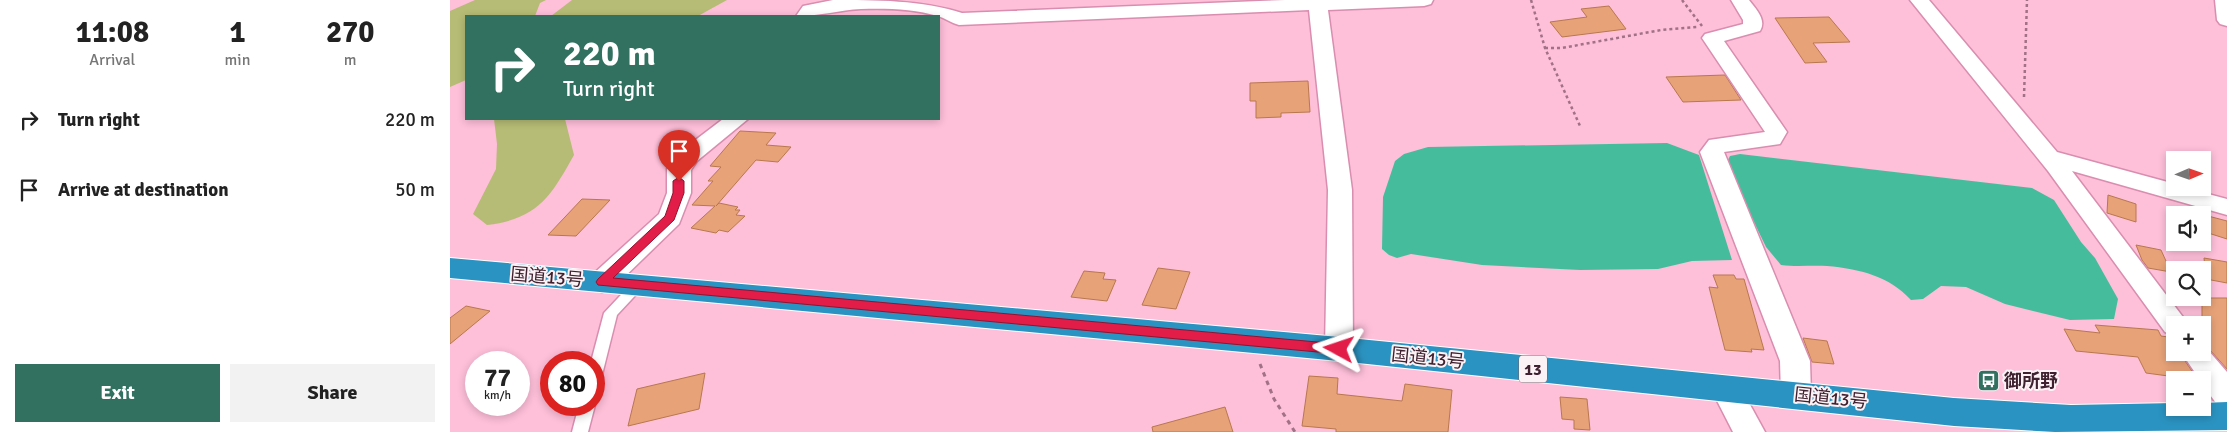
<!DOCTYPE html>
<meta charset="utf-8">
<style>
:root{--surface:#fff;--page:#f2f2f2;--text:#222;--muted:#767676;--accent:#32715f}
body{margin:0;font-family:Signika,"Noto Sans JP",sans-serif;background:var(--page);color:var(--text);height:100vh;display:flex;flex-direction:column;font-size:19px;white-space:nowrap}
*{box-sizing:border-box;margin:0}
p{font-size:16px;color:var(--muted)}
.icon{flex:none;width:28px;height:28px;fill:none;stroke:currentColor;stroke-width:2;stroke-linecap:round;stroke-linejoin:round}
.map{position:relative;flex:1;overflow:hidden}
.sheet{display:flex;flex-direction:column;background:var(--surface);width:450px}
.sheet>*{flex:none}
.banner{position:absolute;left:15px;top:15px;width:475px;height:105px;border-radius:0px;box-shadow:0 2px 8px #0003;background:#32715f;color:#fff;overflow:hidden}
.needle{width:32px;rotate:88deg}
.tools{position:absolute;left:1716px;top:151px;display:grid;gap:10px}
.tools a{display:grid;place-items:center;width:45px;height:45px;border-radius:0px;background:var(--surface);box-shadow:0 2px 8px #0003;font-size:25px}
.speed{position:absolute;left:15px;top:351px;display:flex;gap:10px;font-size:25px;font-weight:700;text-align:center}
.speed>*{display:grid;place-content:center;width:65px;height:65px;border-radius:50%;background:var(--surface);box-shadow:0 2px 8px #0003;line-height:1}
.speed small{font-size:12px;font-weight:400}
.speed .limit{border:8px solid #d22;background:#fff;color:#111}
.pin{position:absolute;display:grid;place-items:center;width:42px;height:42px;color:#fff;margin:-51px -21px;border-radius:50% 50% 50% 0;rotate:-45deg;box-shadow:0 0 5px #0007}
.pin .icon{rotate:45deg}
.me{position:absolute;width:55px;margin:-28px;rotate:275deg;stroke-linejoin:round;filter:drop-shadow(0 0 4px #0008)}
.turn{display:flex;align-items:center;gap:18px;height:105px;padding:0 15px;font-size:22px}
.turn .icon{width:65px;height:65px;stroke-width:2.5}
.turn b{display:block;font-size:35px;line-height:42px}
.eta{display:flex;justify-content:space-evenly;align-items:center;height:85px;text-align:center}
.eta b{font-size:30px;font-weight:700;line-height:35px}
.primary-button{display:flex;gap:10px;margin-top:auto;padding:10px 15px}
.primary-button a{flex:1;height:58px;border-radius:0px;background:var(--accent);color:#fff;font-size:20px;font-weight:700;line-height:58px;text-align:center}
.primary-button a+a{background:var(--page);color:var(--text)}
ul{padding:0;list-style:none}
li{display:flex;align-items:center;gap:15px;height:70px;padding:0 15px}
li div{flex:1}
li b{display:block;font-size:19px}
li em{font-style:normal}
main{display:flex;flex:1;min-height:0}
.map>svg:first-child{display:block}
.green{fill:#b6bc75}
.water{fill:#45bd9d}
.building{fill:#e7a278;stroke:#b9774e}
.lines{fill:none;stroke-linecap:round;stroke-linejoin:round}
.lane-casing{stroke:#d98eaf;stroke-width:3}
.street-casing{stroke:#d98eaf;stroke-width:3}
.highway-casing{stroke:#fff;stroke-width:2}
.path-far1{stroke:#a17286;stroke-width:2.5;stroke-dasharray:3 3;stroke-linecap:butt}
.path{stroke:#a17286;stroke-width:3;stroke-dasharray:4.5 4.5;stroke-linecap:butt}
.lane{fill:#fff;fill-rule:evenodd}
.street{fill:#fff;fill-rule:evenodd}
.highway{fill:#2b93c1;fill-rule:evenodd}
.route{fill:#e11d48;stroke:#92132f}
.labels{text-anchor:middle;stroke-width:4;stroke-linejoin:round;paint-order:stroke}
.shield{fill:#fbf2f5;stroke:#775f6a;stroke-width:1}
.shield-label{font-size:16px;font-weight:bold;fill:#3e202e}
.street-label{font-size:18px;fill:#3e202e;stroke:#fbf2f5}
.poi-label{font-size:18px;font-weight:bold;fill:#3e202e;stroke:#fbf2f5;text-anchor:start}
</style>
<main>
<section class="sheet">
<div class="eta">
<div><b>11:08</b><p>Arrival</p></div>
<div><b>1</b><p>min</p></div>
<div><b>270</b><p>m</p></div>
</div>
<ul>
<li><svg class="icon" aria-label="right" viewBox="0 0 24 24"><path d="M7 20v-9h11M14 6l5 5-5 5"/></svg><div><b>Turn right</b></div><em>220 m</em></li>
<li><svg class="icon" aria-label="arrive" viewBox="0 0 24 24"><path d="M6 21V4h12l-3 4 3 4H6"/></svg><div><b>Arrive at destination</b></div><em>50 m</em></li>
</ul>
<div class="primary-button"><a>Exit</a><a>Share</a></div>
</section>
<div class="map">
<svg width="1777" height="432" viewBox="0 0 1777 432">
<rect width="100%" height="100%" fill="#febfd9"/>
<!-- green -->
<g class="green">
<path d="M 25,0 L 96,0 L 90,3 L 85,16 L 16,16 L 16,80 L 0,87 L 0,11 Z"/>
<path d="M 122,0 L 277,0 L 248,16 L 101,16 Z"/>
<path d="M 44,119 L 115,119 L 124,155 C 101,196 88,219 37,225 L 23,214 L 46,169 L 47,144 Z"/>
</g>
<!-- water -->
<g class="water">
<path d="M 1217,143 L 1249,155 L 1282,260 L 1242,261 L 1208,269 L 1130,270 L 1032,265 L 961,254 L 947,258 L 939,255 L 932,249 L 933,197 L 945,161 L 954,154 L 978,147 Z"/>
<path d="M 1290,154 L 1582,188 L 1604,200 L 1631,242 L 1645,258 L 1668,299 L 1664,319 L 1620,320 L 1555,304 L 1516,287 L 1491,286 L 1473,299 L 1461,300 C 1439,276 1410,269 1377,266 C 1362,265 1347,267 1331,265 L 1316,247 L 1276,164 L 1280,156 Z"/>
</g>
<!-- building -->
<g class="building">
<path d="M 1159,6 L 1176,29 L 1112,37 L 1100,22 L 1137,17 L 1131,9 Z"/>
<path d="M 1379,17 L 1400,42 L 1363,43 L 1377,62 L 1355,63 L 1325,18 Z"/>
<path d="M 1275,75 L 1291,100 L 1233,102 L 1216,77 Z"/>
<path d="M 858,81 L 860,112 L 831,113 L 831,117 L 806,118 L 806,101 L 800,101 L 800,83 Z"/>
<path d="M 290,131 L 326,133 L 316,145 L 341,147 L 328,162 L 306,160 L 266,206 L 269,203 L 288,207 L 285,210 L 290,210 L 286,215 L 295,216 L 278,232 L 269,230 L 266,233 L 241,228 L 265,206 L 242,205 L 263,181 L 258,181 L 271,167 L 260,166 Z"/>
<path d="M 1658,195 L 1686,204 L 1686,222 L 1657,213 Z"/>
<path d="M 132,199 L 160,200 L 126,236 L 98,235 Z"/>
<path d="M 1743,212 L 1777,221 L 1777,239 L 1752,231 L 1752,215 L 1744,215 Z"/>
<path d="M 1686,245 L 1711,250 L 1721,272 L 1698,268 L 1692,260 Z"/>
<path d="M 1754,258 L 1777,262 L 1777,283 L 1756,279 Z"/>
<path d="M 708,268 L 740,272 L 726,309 L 692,305 Z"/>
<path d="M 634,271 L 655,273 L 653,279 L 666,280 L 657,301 L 621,297 Z"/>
<path d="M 1263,275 L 1284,275 L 1286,279 L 1294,279 L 1314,350 L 1301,349 L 1302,352 L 1275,350 L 1259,287 L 1268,288 Z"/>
<path d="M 1752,298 L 1777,298 L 1777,369 L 1752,341 Z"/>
<path d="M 16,306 L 40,311 L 0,344 L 0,318 Z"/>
<path d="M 1645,325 L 1708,330 L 1711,336 L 1725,338 L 1725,352 L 1729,352 L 1748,380 L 1696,373 L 1688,357 L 1626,351 L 1614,329 L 1650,333 Z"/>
<path d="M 1353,338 L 1377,341 L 1384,364 L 1362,362 Z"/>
<path d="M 255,373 L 249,409 L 178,426 L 187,389 Z"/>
<path d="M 859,376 L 888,378 L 887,394 L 952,401 L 955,384 L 1002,390 L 998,432 L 886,432 L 886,429 L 852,426 Z"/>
<path d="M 1110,397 L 1137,399 L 1140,430 L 1124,429 L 1124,420 L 1112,419 Z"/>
<path d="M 775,407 L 783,432 L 703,432 L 702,427 Z"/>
</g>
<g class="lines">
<defs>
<g id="lane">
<path d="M 188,280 L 193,282 L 195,285 L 167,315 L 151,379 L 149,383 L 144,385 L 144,362 L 141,362 L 154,313 L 183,282 Z"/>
<path d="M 144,403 L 145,405 L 138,432 L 122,432 L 129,405 L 144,405 Z"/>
</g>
<g id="street">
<path d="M 383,0 C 425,0 473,0 512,13 L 835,0 L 983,0 L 981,4 L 974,6 L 878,10 L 902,190 L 903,349 L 899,357 L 889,360 L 879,357 L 875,349 L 878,190 L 859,10 L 509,25 C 501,23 495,18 488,16 C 464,9 436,8 411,9 C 389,10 366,17 346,16 L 353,6 Z"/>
<path d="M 1281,0 L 1299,0 C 1306,9 1317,20 1310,31 L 1274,41 L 1337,132 L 1330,144 L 1274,152 L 1360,361 L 1361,395 L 1357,404 L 1346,407 L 1335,404 L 1331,395 L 1330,361 L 1250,152 L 1259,140 L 1315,132 L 1252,38 L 1255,34 L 1293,24 L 1293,20 Z"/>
<path d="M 1460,0 L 1479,0 L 1607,152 L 1725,184 L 1725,188 L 1736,188 L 1777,199 L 1777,215 L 1622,171 L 1739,325 L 1725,325 L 1725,336 L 1715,332 L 1598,171 Z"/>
<path d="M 1765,0 L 1777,0 L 1777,26 L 1770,24 L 1767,20 Z"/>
<path d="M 273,119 L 298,119 L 247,161 L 241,170 L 241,193 L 229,224 L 162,289 L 152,292 L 142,289 L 139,282 L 142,275 L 209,214 L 217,193 L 217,169 L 231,151 Z"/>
<path d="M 1752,343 L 1777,372 L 1777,406 L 1766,403 L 1752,384 L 1752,380 L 1750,380 L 1731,352 L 1752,352 Z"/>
<path d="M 1276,377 L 1287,381 L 1315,432 L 1283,432 L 1261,389 L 1265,381 Z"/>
</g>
<path id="highway" d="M 0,258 L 889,337 L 1504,398 L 1621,405 L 1725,403 L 1725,408 L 1752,408 L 1752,403 L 1777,402 L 1777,430 L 1605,432 L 1504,426 L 889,361 L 0,278 Z"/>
</defs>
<!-- lane casing -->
<use href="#lane" class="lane-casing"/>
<!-- street casing -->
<use href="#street" class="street-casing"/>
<!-- highway casing -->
<use href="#highway" class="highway-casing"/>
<!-- path-far1 -->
<g class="path-far1">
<path d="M 1081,0 L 1095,48 L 1130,126"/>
<path d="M 1232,0 L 1252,26"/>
<path d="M 1095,48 L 1112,48 L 1211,30 L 1247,27"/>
<path d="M 1574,97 L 1577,0"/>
</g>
<!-- path -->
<path class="path" d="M 810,364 L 824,399 L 845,432"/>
<!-- lane -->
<use href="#lane" class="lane"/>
<!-- street -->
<use href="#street" class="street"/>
<!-- highway -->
<use href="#highway" class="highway"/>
</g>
<!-- route -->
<path class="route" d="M 229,177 L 234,181 L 234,193 L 224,220 L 163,278 L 889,344 L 894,345 L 896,349 L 894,352 L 889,354 L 148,285 L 146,282 L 148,279 L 215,216 L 223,193 L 223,181 Z"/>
<!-- icons -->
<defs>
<symbol id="bus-square" viewBox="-11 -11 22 22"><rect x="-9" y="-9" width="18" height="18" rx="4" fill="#32715f" stroke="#fbf2f5"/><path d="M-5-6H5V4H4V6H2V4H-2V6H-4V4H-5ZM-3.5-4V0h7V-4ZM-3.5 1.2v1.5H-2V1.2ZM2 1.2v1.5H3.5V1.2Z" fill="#fff"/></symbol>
</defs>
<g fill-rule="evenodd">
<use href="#bus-square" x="1526" y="368" width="25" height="25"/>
</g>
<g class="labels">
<!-- shield labels -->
<rect class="shield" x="1069" y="355.5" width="28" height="27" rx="4"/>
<g class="shield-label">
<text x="1083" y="375">13</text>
</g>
<!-- street labels -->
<g class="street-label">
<text transform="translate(97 277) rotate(5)" y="6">国道13号</text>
<text transform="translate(978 358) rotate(6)" y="6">国道13号</text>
<text transform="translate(1381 398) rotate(6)" y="6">国道13号</text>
</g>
<!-- poi labels -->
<g class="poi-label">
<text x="1554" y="387">御所野</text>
</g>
</g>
</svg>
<div class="tools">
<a><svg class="needle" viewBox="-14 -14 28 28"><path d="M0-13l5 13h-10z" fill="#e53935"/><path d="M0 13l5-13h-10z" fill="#767676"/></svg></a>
<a><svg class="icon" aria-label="sound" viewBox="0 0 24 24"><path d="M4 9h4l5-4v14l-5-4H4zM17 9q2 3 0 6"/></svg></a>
<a><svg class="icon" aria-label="search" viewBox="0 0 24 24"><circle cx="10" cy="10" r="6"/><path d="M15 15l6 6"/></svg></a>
<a>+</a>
<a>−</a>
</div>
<div class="speed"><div>77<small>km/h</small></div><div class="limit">80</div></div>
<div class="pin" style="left:229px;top:181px;background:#d93025"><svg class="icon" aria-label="arrive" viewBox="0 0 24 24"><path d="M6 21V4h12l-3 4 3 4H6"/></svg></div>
<svg class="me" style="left:889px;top:349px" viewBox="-20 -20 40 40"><path d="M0-17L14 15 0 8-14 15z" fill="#e11d48" stroke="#fff" stroke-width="4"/></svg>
<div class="banner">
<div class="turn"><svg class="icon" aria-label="right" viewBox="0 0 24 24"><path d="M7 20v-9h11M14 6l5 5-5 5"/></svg><div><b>220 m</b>Turn right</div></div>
</div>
</div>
</main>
